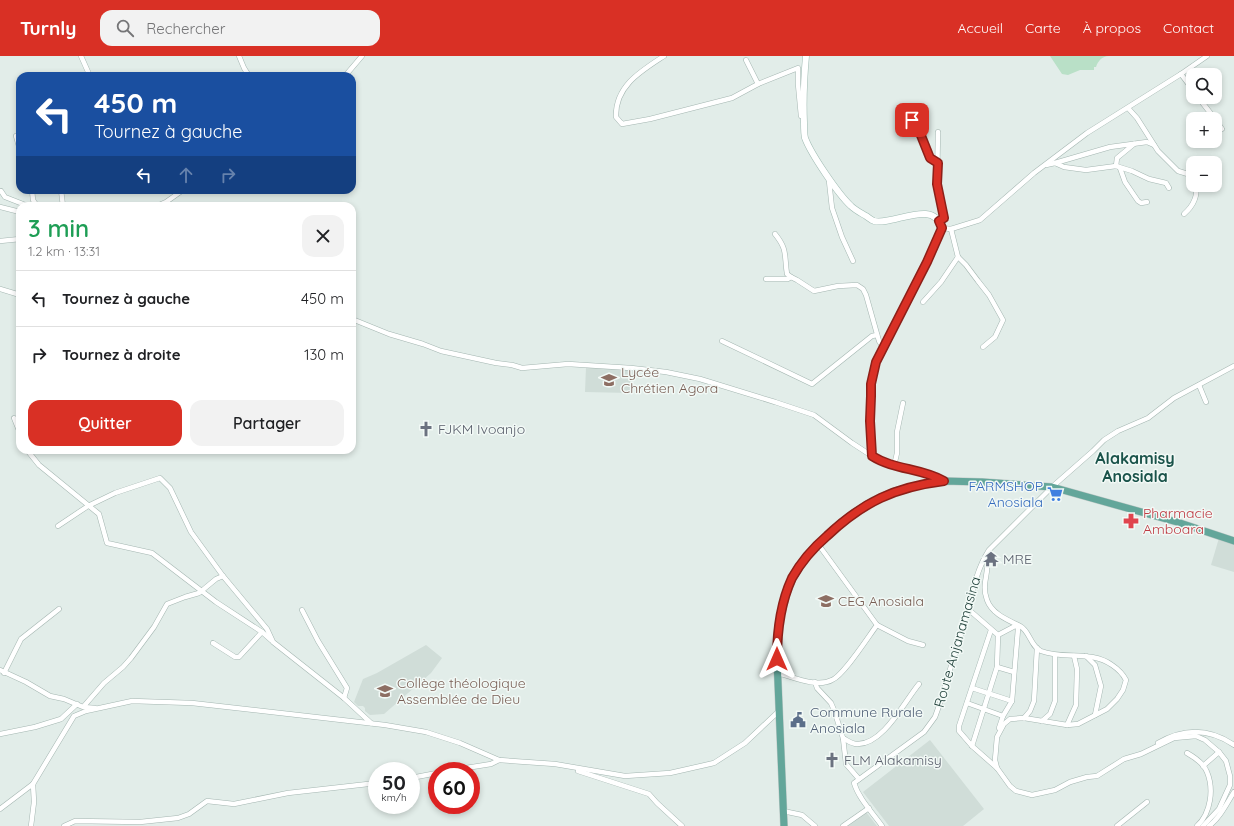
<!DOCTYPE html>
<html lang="fr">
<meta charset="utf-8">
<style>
:root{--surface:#fff;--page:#f2f2f2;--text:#202124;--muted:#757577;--line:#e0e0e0;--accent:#d93025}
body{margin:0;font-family:Quicksand,sans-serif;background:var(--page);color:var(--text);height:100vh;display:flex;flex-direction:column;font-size:15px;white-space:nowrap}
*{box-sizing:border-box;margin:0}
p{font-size:13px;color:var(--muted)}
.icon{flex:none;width:22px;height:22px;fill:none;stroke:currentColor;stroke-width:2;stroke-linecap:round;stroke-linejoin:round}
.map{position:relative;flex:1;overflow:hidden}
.details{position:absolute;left:16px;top:146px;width:340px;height:252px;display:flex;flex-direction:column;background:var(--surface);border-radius:12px;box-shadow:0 2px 6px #0003}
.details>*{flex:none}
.banner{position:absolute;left:16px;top:16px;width:340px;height:122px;border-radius:12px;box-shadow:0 2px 6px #0003;background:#1a4fa0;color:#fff;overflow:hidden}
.tools{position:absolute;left:1186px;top:12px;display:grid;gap:8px}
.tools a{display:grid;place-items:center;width:36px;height:36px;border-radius:8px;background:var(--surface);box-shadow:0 2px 6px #0003;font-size:20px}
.speed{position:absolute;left:368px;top:706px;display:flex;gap:8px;font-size:20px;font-weight:700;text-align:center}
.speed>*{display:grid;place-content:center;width:52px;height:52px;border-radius:50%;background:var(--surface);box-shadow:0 2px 6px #0003;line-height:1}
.speed small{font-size:10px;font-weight:400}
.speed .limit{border:6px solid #d22;background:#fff;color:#111}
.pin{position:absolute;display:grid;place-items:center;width:34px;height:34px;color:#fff;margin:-17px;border-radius:8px;box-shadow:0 2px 6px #0006}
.me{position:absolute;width:44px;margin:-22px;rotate:0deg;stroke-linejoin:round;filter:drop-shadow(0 0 3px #0008)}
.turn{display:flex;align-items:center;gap:14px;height:84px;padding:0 12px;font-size:18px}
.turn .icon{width:52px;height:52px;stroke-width:2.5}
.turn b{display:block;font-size:28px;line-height:34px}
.lanes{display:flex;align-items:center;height:38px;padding:0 12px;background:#0003;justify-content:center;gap:20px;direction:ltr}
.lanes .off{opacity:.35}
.round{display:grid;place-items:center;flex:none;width:42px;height:42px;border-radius:12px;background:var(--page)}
.overview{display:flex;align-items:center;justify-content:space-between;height:68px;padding:0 12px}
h1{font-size:24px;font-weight:600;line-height:30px;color:#1e9e55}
.cta{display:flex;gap:8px;margin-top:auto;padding:8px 12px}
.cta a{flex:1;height:46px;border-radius:12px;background:var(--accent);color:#fff;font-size:16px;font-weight:600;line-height:46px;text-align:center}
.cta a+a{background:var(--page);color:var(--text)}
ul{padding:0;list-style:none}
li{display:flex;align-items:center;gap:12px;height:56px;padding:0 12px;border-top:1px solid var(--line)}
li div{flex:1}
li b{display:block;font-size:15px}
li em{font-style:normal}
header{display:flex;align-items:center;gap:24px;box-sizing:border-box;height:56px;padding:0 20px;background:var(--accent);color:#fff}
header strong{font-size:19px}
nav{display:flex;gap:22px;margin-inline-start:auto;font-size:14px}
.search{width:280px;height:36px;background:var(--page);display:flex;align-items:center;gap:10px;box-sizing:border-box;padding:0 14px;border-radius:12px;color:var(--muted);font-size:15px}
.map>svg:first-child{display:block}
.built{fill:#d0ddd8}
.green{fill:#b9e0c7}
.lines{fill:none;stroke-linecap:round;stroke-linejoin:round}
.street-casing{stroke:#a4b6b1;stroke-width:5.5}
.secondary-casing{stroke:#9fbab2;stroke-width:7}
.primary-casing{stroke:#c1cac8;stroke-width:8}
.street{stroke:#fff;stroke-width:4.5}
.secondary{stroke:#fff;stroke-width:6}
.primary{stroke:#63a69a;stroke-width:7}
.route-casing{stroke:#8d1f18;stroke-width:10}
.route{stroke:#d93025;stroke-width:7}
.labels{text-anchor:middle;stroke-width:3;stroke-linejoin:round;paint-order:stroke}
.education-label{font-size:14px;fill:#785e54;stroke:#f2f9f6;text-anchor:start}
.worship-label{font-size:14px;fill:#5b616d;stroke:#f2f9f6;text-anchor:start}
.shop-label{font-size:14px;fill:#366cbe;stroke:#f2f9f6;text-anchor:end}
.health-label{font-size:14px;fill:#be3a42;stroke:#f2f9f6;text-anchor:start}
.street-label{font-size:14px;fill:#20403a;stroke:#f2f9f6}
.service-label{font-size:14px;fill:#4e5e75;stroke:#f2f9f6;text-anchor:start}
.quarter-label{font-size:16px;font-weight:bold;fill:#1a534a;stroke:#f2f9f6}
</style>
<header>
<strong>Turnly</strong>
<div class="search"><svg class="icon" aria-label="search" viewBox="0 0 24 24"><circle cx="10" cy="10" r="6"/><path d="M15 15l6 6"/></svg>Rechercher</div>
<nav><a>Accueil</a><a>Carte</a><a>À propos</a><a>Contact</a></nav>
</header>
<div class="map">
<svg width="1234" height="770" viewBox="0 0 1234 770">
<rect width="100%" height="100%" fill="#e2ede9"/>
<!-- built -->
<g class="built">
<path d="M 586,311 L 633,313 L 633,335 L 630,335 L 630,337 L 585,336 Z"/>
<path d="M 1219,482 L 1234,487 L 1234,516 L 1211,509 Z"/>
<path d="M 426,589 L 442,602 L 431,617 L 384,658 L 370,659 L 365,655 L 365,652 L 363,650 L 358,650 L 354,646 L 363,623 L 377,617 Z"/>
<path d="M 930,684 L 984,753 L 963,770 L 889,770 L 863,736 Z"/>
<path d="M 866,756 L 877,770 L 847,770 Z"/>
</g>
<!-- green -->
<path class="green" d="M 1050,0 L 1109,0 C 1102,0 1098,5 1096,11 L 1094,11 L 1094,14 L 1080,14 L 1068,19 L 1062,18 Z"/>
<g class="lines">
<defs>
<g id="street">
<path d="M 81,0 L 89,18 L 92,20"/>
<path d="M 239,0 L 244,12 L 249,20"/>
<path d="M 664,0 C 641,15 615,30 616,61 L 622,68 L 650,63 L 732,42 L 758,28 L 798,12 L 798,28 L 801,60"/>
<path d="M 746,4 L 758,28"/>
<path d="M 1181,18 L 1193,34"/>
<path d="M 345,20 L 362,0"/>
<path d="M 1198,41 L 1215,63"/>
<path d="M 1128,52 L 1137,62 L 1158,95 L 1178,115 L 1191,119 L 1193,123"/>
<path d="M 909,56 L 920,77 L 930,102 L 938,107"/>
<path d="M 1215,63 L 1222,73"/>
<path d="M 938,76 L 937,128 L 944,162 L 939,165"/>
<path d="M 16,80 L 20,94"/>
<path d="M 1055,107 L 1110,91 L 1147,86 L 1154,89"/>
<path d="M 1046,109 L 1055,107 L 1064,111 L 1086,114 L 1116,110 L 1132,115 L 1149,123 L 1166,127 L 1169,132"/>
<path d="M 1116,110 L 1117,102 L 1134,88"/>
<path d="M 1120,112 L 1125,126 L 1138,145 L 1141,147 L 1147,146"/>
<path d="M 829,125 L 832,152 L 842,181 L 853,205"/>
<path d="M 32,134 L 33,144 L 37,150"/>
<path d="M 61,134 L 63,150"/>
<path d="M 1,135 L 5,141 L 28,150"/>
<path d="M 157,150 L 166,146 L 183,134"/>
<path d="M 0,151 L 20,156"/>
<path d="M 1184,158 C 1192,151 1198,141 1196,129"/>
<path d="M 941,172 L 951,173 L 980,164 L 1034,117 L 1087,77 L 1181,18 L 1207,0"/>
<path d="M 951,173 L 958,201 L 966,209 L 978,225 L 989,239 L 1003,264 L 995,281 L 983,291"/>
<path d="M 775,178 C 788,194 784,199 787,218 L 791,221"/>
<path d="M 0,185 L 20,183"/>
<path d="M 766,223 L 788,223 L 791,221 L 797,224 L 814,235 L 838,230 L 857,229 L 863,233 L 866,239 L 879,285 L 883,291"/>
<path d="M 0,233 L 20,239"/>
<path d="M 923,246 L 941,226 L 958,201"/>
<path d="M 352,263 L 389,278 L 423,288 L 441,295 L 496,307 L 512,309 L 522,312 L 568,308 L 631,312 L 666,316 L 700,323 L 775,346 L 814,359 L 852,387 L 872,400"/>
<path d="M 722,285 L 812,328 L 872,280 L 877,279"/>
<path d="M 1199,329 L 1206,346"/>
<path d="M 14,362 L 20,377"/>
<path d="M 27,394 L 39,409 L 99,458 L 107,487 L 152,497 L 216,546 L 262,576 L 271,584"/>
<path d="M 894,410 L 897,397 L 897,376 L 903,347"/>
<path d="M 58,470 L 88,450 L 115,437 L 160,422 L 170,432 L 191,476 L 223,520 L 267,573 L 273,586 L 344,642 L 371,667"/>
<path d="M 984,503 L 987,505 C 989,519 981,528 987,544 C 992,558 1008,564 1020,570 C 1030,575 1030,590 1041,595 C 1065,604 1091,594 1112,609 C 1118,613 1123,618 1126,624 L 1123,634 L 1117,643 L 1107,653 L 1078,668 L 1067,669 L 1024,662 L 1010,663 L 1004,668 L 997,681 L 995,704 L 997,712 L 1010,730 L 1016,735 L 1032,739 L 1055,734 L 1070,726 L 1087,721 L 1097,720 L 1124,703 L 1141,698 L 1174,682 L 1196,680 L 1205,684 L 1219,696 L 1226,705 L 1230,720 L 1230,729 L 1219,753 L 1203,770"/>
<path d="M 968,553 L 998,579 L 997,611 L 972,690"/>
<path d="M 302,554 L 318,585 L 347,632 L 344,642"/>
<path d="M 877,569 L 908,585 L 923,589"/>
<path d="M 991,574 L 959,670 L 959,675 L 972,690 L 997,712"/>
<path d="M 998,579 L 1017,569 L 1018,573 L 1012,645 L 1003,660 L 999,672"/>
<path d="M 213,587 L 235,601 L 239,601 L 262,576"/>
<path d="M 1086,600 L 1095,609 L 1101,630 L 1095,659"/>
<path d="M 997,611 L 1014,616"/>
<path d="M 0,614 L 26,626 L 50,640 L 64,643 L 83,651 L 95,652"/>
<path d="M 4,617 L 21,583 L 59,553"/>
<path d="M 778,617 C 793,621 817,632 832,624 C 844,619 868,581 877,569 L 818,488"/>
<path d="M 815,626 L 817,632 L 831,647 L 834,654 L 843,682 L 846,708 L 859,723"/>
<path d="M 972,632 L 1012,645"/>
<path d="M 967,647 L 1003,660"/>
<path d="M 84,650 L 104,627 L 123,611 L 131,602 L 154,571 L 167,548 L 185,541 L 199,537 L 216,523 L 223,520"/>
<path d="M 1024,662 L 1030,655 L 1034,645 L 1037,592"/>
<path d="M 1042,665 L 1050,658 L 1055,645 L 1055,599"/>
<path d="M 1067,669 L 1076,649 L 1077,613 L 1074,600"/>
<path d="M 0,678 L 35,671 L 61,663 L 77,648"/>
<path d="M 843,682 C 847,684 851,688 857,688 C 883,689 904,646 919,628"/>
<path d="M 1158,687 C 1184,672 1209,672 1234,689"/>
<path d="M 1187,697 C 1194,701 1204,708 1207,716 C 1214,733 1211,757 1197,770"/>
<path d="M 1203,710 L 1219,696"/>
<path d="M 447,715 L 491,708 L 499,704"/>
<path d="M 578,715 L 649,738 L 657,747 L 682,770"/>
<path d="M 411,722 L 437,717"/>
<path d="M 0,753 L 33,728"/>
<path d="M 783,755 L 802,759 L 815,770"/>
<path d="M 31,770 L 34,746 L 33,728 L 74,660 L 86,655 L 132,645 L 192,647 L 385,669 L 426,676 L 460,687 L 499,704 L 555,708 L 625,720 L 670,717 L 714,707 L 745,687 L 779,655"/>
<path d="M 64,770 L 75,765 L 140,766 L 178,762 L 189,758 L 207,745 L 234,748 L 288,737 L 377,727"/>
<path d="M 843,770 L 869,752"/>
<path d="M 882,770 C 872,756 859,743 854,727 L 924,676 L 935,661 L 940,647 C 949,616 959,585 968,555 C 973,533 977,513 989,494 L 1052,431 L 1093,395 L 1104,384 L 1118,375 L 1148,362 L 1174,342 L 1234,310"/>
<path d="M 1117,770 L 1147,746"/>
<path d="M 1209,770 C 1220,762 1227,747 1234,736"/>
</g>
<path id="secondary" d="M 806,0 C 804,22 803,44 804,67 C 804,72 804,78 805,82 C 811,98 838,138 851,150 C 855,154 861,157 866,160 C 868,161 871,164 874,165 C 892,170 935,142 941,172 L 927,206 L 876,306 L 871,328 L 870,365 L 872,400 C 894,414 922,412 944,425"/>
<path id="primary" d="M 784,770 L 777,603 L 777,579 L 780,562 L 787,537 L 793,522 L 808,498 L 839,468 L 855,456 L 872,445 L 895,435 L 914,430 L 944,425 L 982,426 L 1052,431 L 1177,466 L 1234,485"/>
</defs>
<!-- street casing -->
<use href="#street" class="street-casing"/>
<!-- secondary casing -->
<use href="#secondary" class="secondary-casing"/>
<!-- primary casing -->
<use href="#primary" class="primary-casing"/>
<!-- street -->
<use href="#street" class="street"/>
<!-- secondary -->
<use href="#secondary" class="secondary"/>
<!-- primary -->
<use href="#primary" class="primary"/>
</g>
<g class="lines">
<defs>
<path id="route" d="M 777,603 C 777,575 780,548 792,522 C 801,506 813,492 827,480 C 863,446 895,431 944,425 C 922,412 894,414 872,400 L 870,365 L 871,340 L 871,328 L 876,306 L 927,206 L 942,172 L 939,165 L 944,162 L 937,128 L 938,107 L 930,102 L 920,77 L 912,64"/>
</defs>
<!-- route casing -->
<use href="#route" class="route-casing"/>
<!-- route -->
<use href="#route" class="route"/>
</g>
<!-- icons -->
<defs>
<symbol id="school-bare" viewBox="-9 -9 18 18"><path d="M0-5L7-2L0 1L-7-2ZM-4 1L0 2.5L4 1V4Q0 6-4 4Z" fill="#8d6e63" stroke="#f2f9f6" stroke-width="2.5" paint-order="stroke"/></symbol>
<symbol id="church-bare" viewBox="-9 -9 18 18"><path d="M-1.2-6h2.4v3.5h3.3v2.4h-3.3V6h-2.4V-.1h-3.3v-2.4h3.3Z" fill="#6b7280" stroke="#f2f9f6" stroke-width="2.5" paint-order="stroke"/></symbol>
<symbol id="supermarket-bare" viewBox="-9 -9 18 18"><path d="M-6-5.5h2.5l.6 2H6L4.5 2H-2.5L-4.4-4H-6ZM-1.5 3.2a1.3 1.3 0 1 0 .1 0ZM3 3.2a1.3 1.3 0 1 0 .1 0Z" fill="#3f7fe0" stroke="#f2f9f6" stroke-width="2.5" paint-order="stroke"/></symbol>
<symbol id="pharmacy-bare" viewBox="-9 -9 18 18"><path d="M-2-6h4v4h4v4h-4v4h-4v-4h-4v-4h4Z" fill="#e0444e" stroke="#f2f9f6" stroke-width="2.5" paint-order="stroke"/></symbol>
<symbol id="temple-bare" viewBox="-9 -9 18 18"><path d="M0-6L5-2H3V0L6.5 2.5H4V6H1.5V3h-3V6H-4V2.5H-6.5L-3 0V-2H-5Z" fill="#6b7280" stroke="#f2f9f6" stroke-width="2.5" paint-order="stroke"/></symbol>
<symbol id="university-bare" viewBox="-9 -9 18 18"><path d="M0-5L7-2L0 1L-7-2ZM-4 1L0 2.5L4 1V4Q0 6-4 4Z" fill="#8d6e63" stroke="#f2f9f6" stroke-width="2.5" paint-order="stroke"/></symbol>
<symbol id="civic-bare" viewBox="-9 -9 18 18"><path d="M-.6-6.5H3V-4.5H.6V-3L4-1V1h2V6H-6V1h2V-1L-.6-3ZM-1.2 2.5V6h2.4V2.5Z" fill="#5c6f8a" stroke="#f2f9f6" stroke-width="2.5" paint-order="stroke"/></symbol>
</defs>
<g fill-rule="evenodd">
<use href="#school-bare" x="598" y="313" width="22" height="22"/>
<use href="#church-bare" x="415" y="362" width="22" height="22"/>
<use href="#supermarket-bare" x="1044" y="427" width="22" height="22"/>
<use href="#pharmacy-bare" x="1120" y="454" width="22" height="22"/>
<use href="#temple-bare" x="980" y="492" width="22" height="22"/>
<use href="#school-bare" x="815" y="534" width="22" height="22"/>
<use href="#university-bare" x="374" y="624" width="22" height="22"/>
<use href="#civic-bare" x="787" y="653" width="22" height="22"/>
<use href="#church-bare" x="821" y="693" width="22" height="22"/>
</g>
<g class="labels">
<!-- education labels -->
<g class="education-label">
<text x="621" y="321">Lycée<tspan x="621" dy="16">Chrétien Agora</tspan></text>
<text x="838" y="550">CEG Anosiala</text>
<text x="397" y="632">Collège théologique<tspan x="397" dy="16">Assemblée de Dieu</tspan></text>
</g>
<!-- worship labels -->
<g class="worship-label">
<text x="438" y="378">FJKM Ivoanjo</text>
<text x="1003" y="508">MRE</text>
<text x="844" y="709">FLM Alakamisy</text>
</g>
<!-- shop labels -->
<g class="shop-label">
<text x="1043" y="435">FARMSHOP<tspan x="1043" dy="16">Anosiala</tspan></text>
</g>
<!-- health labels -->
<g class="health-label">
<text x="1143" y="462">Pharmacie<tspan x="1143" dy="16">Amboara</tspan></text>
</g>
<!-- street labels -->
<g class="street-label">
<text transform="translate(957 586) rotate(-74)" y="5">Route Anjanamasina</text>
</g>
<!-- service labels -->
<g class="service-label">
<text x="810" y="661">Commune Rurale<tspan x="810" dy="16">Anosiala</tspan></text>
</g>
<!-- quarter labels -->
<g class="quarter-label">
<text x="1135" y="408">Alakamisy<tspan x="1135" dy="18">Anosiala</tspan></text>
</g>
</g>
</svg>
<div class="tools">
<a><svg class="icon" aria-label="search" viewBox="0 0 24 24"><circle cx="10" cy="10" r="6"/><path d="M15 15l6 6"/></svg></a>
<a>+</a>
<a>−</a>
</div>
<div class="speed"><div>50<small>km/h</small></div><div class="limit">60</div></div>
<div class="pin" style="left:912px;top:64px;background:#d93025"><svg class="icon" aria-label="arrive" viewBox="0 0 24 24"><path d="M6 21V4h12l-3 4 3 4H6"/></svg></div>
<svg class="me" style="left:777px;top:603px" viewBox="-20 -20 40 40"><path d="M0-17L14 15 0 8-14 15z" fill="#d93025" stroke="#fff" stroke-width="4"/></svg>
<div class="banner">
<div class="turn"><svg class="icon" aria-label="left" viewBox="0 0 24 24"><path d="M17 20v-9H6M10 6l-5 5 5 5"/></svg><div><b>450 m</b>Tournez à gauche</div></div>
<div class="lanes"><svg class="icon" aria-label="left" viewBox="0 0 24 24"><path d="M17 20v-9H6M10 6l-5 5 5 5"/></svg><svg class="icon off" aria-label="ahead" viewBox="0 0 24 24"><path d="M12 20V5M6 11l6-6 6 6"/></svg><svg class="icon off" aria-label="right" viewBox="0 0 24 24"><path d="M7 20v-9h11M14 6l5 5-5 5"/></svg></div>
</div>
<section class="details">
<div class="overview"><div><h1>3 min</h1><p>1.2 km · 13:31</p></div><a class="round"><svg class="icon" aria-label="close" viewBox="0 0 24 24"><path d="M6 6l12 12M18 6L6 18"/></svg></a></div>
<ul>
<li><svg class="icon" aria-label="left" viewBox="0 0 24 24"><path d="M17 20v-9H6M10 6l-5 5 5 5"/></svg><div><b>Tournez à gauche</b></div><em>450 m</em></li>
<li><svg class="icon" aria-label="right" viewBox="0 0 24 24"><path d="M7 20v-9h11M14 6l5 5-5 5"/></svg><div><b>Tournez à droite</b></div><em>130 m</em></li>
</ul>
<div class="cta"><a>Quitter</a><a>Partager</a></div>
</section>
</div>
